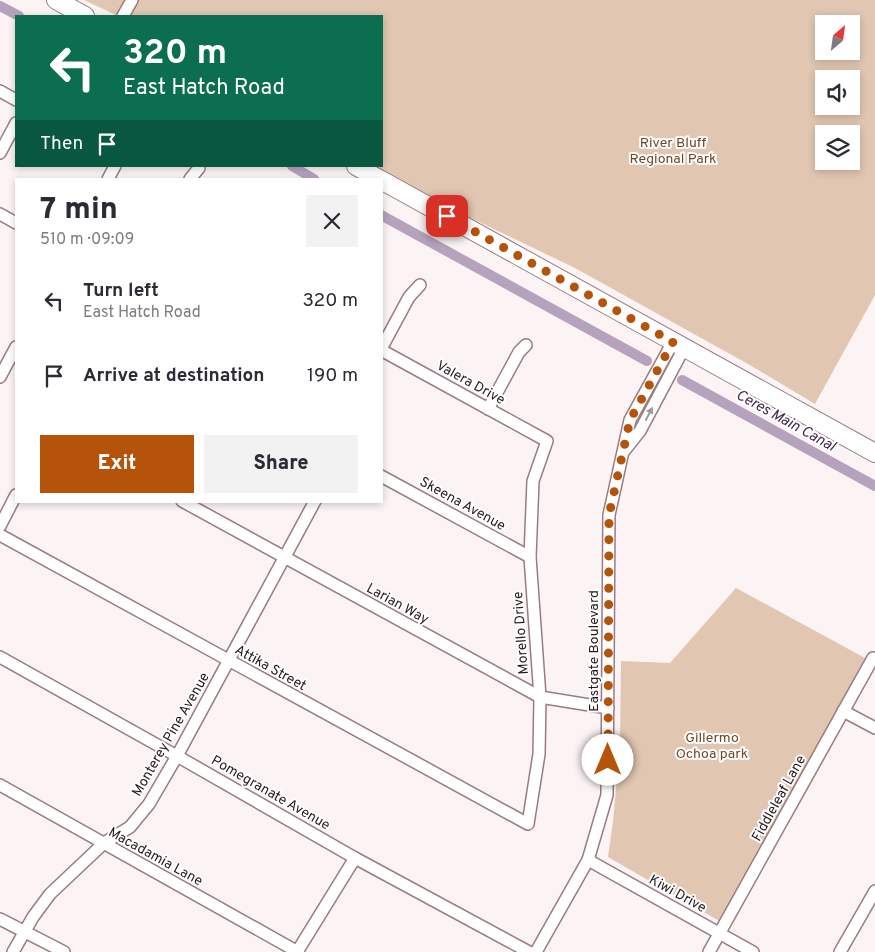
<!DOCTYPE html>
<meta charset="utf-8">
<style>
:root{--surface:#fff;--page:#f2f2f3;--text:#2b2b33;--muted:#7c7c81;--accent:#b45309}
body{margin:0;font-family:Overpass,sans-serif;background:var(--page);color:var(--text);height:100vh;display:flex;flex-direction:column;font-size:19px;white-space:nowrap}
*{box-sizing:border-box;margin:0}
p{font-size:16px;color:var(--muted)}
.icon{flex:none;width:28px;height:28px;fill:none;stroke:currentColor;stroke-width:2;stroke-linecap:round;stroke-linejoin:round}
.map{position:relative;flex:1;overflow:hidden}
.side{position:absolute;left:15px;top:178px;width:368px;height:325px;display:flex;flex-direction:column;background:var(--surface);border-radius:0px;box-shadow:0 2px 8px #0003}
.side>*{flex:none}
.banner{position:absolute;left:15px;top:15px;width:368px;height:152px;border-radius:0px;box-shadow:0 2px 8px #0003;background:#0b6e4f;color:#fff;overflow:hidden}
.needle{width:32px;rotate:29deg}
.tools{position:absolute;left:815px;top:15px;display:grid;gap:10px}
.tools a{display:grid;place-items:center;width:45px;height:45px;border-radius:0px;background:var(--surface);box-shadow:0 2px 8px #0003;font-size:25px}
.pin{position:absolute;display:grid;place-items:center;width:42px;height:42px;color:#fff;margin:-21px;border-radius:10px;box-shadow:0 2px 8px #0006}
.me{position:absolute;width:55px;margin:-28px;rotate:0deg;stroke-linejoin:round;filter:drop-shadow(0 0 4px #0008)}
.turn{display:flex;align-items:center;gap:18px;height:105px;padding:0 25px;font-size:22px}
.turn .icon{width:65px;height:65px;stroke-width:2.5}
.turn b{display:block;font-size:35px;line-height:42px}
.then{display:flex;align-items:center;height:48px;padding:0 25px;background:#0003;gap:10px;font-size:19px}
.round{display:grid;place-items:center;flex:none;width:52px;height:52px;border-radius:0px;background:var(--page)}
.overview{display:flex;align-items:center;justify-content:space-between;height:85px;padding:0 25px}
h1{font-size:30px;font-weight:800;line-height:38px}
.action{display:flex;gap:10px;margin-top:auto;padding:10px 25px}
.action a{flex:1;height:58px;border-radius:0px;background:var(--accent);color:#fff;font-size:20px;font-weight:800;line-height:58px;text-align:center}
.action a+a{background:var(--page);color:var(--text)}
ul{padding:0;list-style:none}
li{display:flex;align-items:center;gap:15px;height:75px;padding:0 25px}
li div{flex:1}
li b{display:block;font-size:19px}
li em{font-style:normal}
.map>svg:first-child{display:block}
.green{fill:#e1c6b1;fill-rule:evenodd}
.lines{fill:none;stroke-linecap:round;stroke-linejoin:round}
.canal{stroke:#b6a2bc;stroke-width:10}
.street-casing{stroke:#9b7b7f;stroke-width:14}
.primary-casing{stroke:#9b7b7f;stroke-width:20}
.street{stroke:#fff;stroke-width:11}
.primary{stroke:#fff;stroke-width:18}
.oneway{fill:#9e9899}
.route{stroke:#b45309;stroke-width:9;stroke-dasharray:0 16.2}
.labels{text-anchor:middle;stroke-width:4;stroke-linejoin:round;paint-order:stroke}
.park-label{font-size:14px;fill:#6f4724;stroke:#fff}
.street-label{font-size:14px;fill:#271a1c;stroke:#fff}
.water-label{font-size:15px;font-style:italic;fill:#44274c;stroke:#fff}
</style>
<div class="map">
<svg width="875" height="952" viewBox="0 0 875 952">
<rect width="100%" height="100%" fill="#fbf3f4"/>
<!-- green -->
<g class="green">
<path d="M 84,0 L 875,0 L 875,295 L 815,404 L 748,364 L 575,268 L 450,208 L 376,166 L 381,166 L 381,16 L 118,16 ZM 824,24 L 851,24 L 851,51 L 824,51 ZM 824,79 L 851,79 L 851,106 L 824,106 ZM 824,134 L 851,134 L 851,161 L 824,161 Z"/>
<path d="M 736,588 L 865,658 L 721,922 L 608,857 L 613,822 L 620,745 L 621,661 L 670,663 Z"/>
</g>
<g class="lines">
<!-- canal -->
<g class="canal">
<path d="M 0,6 L 19,16"/>
<path d="M 292,166 L 314,179"/>
<path d="M 381,215 L 647,361"/>
<path d="M 682,380 L 875,486"/>
</g>
<defs>
<g id="street">
<path d="M 123,16 L 132,0"/>
<path d="M 0,91 L 16,100"/>
<path d="M 0,153 L 16,123"/>
<path d="M 108,179 L 115,166"/>
<path d="M 190,179 L 199,168"/>
<path d="M 0,214 L 16,223"/>
<path d="M 381,349 L 409,297 L 420,285"/>
<path d="M 0,377 L 16,347"/>
<path d="M 488,409 L 519,352 L 526,345"/>
<path d="M 624,451 L 640,431 L 684,348"/>
<path d="M 381,476 L 530,557"/>
<path d="M 182,501 L 540,697 L 608,708"/>
<path d="M 0,526 L 16,495"/>
<path d="M 0,535 L 528,824 L 539,754 L 540,697 L 530,557 L 533,481 L 547,441 L 381,350"/>
<path d="M 0,657 L 177,756 L 355,858 L 529,952"/>
<path d="M 843,711 L 875,728"/>
<path d="M 0,785 L 298,952"/>
<path d="M 588,860 L 753,952"/>
<path d="M 0,919 L 64,952"/>
<path d="M 13,952 L 33,917 L 50,894 L 104,843 L 130,827 L 149,804 L 177,756 L 315,501"/>
<path d="M 297,952 L 355,858"/>
<path d="M 536,952 L 588,860 L 607,795 L 609,515 L 630,420 L 673,342"/>
<path d="M 709,952 L 873,658"/>
<path d="M 840,952 L 875,891"/>
</g>
<g id="primary">
<path d="M 56,0 L 85,16"/>
<path d="M 356,166 L 379,179"/>
<path d="M 381,180 L 875,453"/>
</g>
</defs>
<!-- street casing -->
<use href="#street" class="street-casing"/>
<!-- primary casing -->
<use href="#primary" class="primary-casing"/>
<!-- street -->
<use href="#street" class="street"/>
<!-- primary -->
<use href="#primary" class="primary"/>
</g>
<!-- one-way arrows -->
<defs><path id="oneway-solid" d="M-6-.8H1V-3.2L6.5 0L1 3.2V.8H-6Z" transform="scale(1.25)"/></defs>
<use class="oneway" href="#oneway-solid" transform="translate(649 414) rotate(-62)"/>
<g class="lines">
<!-- route -->
<path class="route" d="M 447,216 L 673,342 L 630,420 L 609,515 L 608,760"/>
</g>
<g class="labels">
<!-- park labels -->
<g class="park-label">
<text x="673" y="147">River Bluff<tspan x="673" dy="16">Regional Park</tspan></text>
<text x="712" y="742">Gillermo<tspan x="712" dy="16">Ochoa park</tspan></text>
</g>
<!-- street labels -->
<g class="street-label">
<text transform="translate(471 382) rotate(29)" y="5">Valera Drive</text>
<text transform="translate(463 503) rotate(29)" y="5">Skeena Avenue</text>
<text transform="translate(398 603) rotate(29)" y="5">Larian Way</text>
<text transform="translate(520 633) rotate(-94)" y="5">Morello Drive</text>
<text transform="translate(593 651) rotate(-90)" y="5">Eastgate Boulevard</text>
<text transform="translate(271 667) rotate(29)" y="5">Attika Street</text>
<text transform="translate(170 734) rotate(-60)" y="5">Monterey Pine Avenue</text>
<text transform="translate(271 792) rotate(30)" y="5">Pomegranate Avenue</text>
<text transform="translate(778 798) rotate(-61)" y="5">Fiddleleaf Lane</text>
<text transform="translate(156 856) rotate(29)" y="5">Macadamia Lane</text>
<text transform="translate(678 893) rotate(29)" y="5">Kiwi Drive</text>
</g>
<!-- water labels -->
<g class="water-label">
<text transform="translate(786 420) rotate(29)" y="5">Ceres Main Canal</text>
</g>
</g>
</svg>
<div class="tools">
<a><svg class="needle" viewBox="-14 -14 28 28"><path d="M0-13l5 13h-10z" fill="#e53935"/><path d="M0 13l5-13h-10z" fill="#7c7c81"/></svg></a>
<a><svg class="icon" aria-label="sound" viewBox="0 0 24 24"><path d="M4 9h4l5-4v14l-5-4H4zM17 9q2 3 0 6"/></svg></a>
<a><svg class="icon" aria-label="layers" viewBox="0 0 24 24"><path d="M12 4l9 5-9 5-9-5zM3 14l9 5 9-5"/></svg></a>
</div>
<div class="pin" style="left:447px;top:216px;background:#d93025"><svg class="icon" aria-label="arrive" viewBox="0 0 24 24"><path d="M6 21V4h12l-3 4 3 4H6"/></svg></div>
<svg class="me" style="left:608px;top:760px" viewBox="-20 -20 40 40"><circle r="19" fill="#fff"/><path d="M0-13L10 11 0 6-10 11z" fill="#b45309"/></svg>
<div class="banner">
<div class="turn"><svg class="icon" aria-label="left" viewBox="0 0 24 24"><path d="M17 20v-9H6M10 6l-5 5 5 5"/></svg><div><b>320 m</b>East Hatch Road</div></div>
<div class="then">Then<svg class="icon" aria-label="arrive" viewBox="0 0 24 24"><path d="M6 21V4h12l-3 4 3 4H6"/></svg></div>
</div>
<section class="side">
<div class="overview"><div><h1>7 min</h1><p>510 m · 09:09</p></div><a class="round"><svg class="icon" aria-label="close" viewBox="0 0 24 24"><path d="M6 6l12 12M18 6L6 18"/></svg></a></div>
<ul>
<li><svg class="icon" aria-label="left" viewBox="0 0 24 24"><path d="M17 20v-9H6M10 6l-5 5 5 5"/></svg><div><b>Turn left</b><p>East Hatch Road</p></div><em>320 m</em></li>
<li><svg class="icon" aria-label="arrive" viewBox="0 0 24 24"><path d="M6 21V4h12l-3 4 3 4H6"/></svg><div><b>Arrive at destination</b></div><em>190 m</em></li>
</ul>
<div class="action"><a>Exit</a><a>Share</a></div>
</section>
</div>
